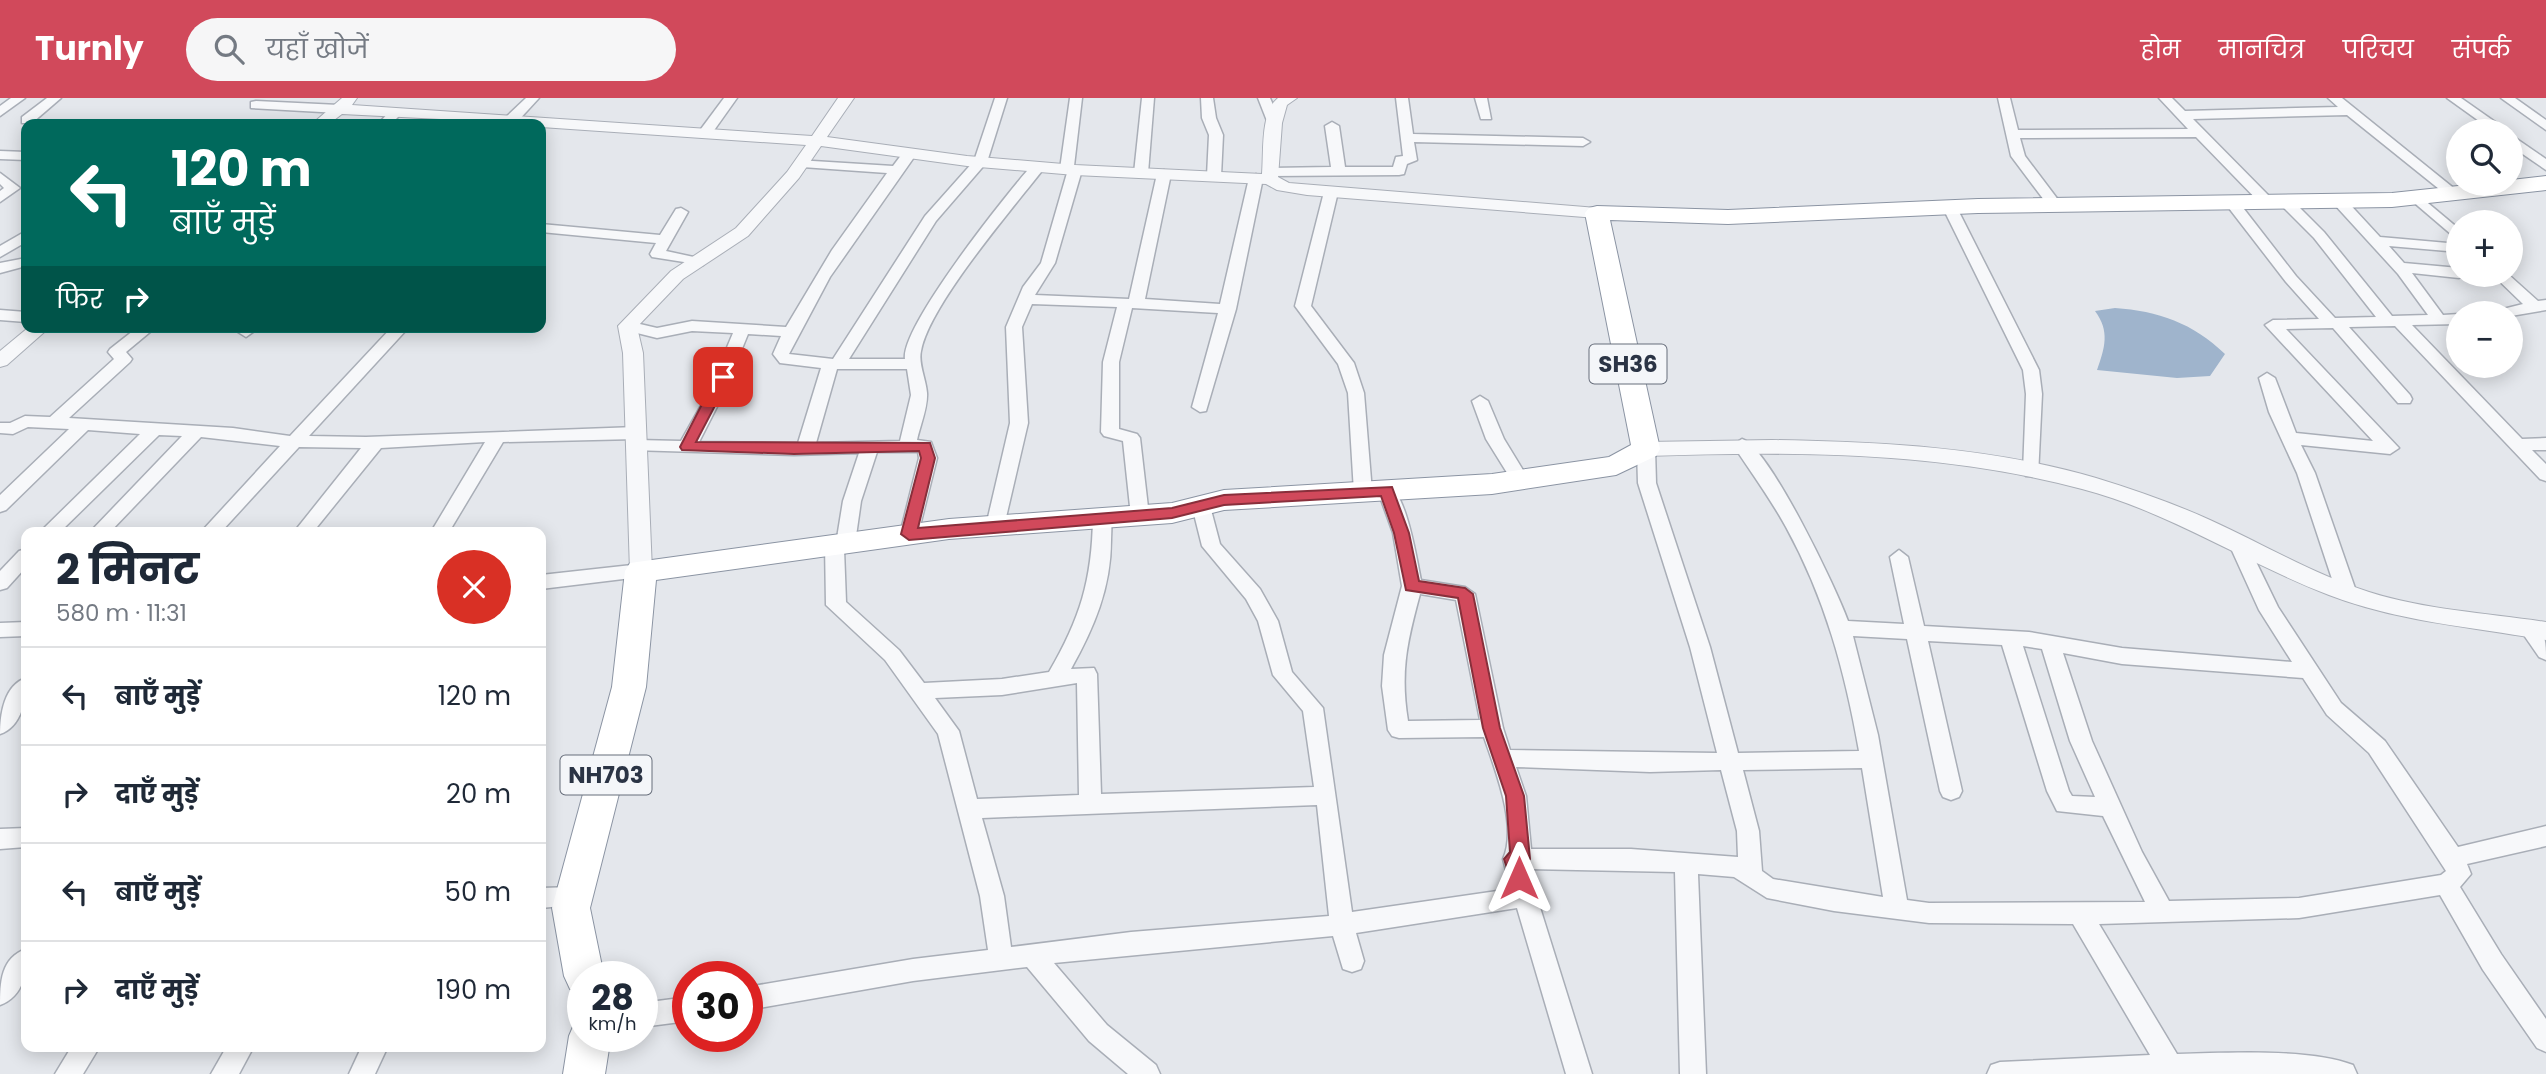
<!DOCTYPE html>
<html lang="hi">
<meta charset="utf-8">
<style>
:root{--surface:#fff;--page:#f6f6f7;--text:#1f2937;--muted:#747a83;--line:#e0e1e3;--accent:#d1495b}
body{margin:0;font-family:Poppins,"Noto Sans Devanagari",sans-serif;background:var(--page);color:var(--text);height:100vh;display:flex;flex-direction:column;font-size:26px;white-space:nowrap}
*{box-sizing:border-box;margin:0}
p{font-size:23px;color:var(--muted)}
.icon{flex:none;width:38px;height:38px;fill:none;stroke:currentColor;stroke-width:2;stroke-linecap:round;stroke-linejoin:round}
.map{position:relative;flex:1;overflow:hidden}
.sheet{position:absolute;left:21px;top:429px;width:525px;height:525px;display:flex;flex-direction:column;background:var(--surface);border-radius:14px;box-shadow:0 4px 18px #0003}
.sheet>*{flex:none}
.banner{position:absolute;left:21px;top:21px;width:525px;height:214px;border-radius:14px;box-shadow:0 4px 18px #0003;background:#00695c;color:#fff;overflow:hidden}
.controls{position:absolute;left:2446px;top:21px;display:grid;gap:14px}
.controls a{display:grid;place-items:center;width:77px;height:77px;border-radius:50%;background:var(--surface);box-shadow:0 4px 18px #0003;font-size:35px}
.speed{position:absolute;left:567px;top:863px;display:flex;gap:14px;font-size:35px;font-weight:700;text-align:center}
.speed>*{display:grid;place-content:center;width:91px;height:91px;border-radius:50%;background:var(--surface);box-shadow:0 4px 18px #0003;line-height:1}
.speed small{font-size:18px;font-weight:400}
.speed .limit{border:10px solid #d22;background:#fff;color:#111}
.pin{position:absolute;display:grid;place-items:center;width:60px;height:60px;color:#fff;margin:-30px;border-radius:14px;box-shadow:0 4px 10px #0006}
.me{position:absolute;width:77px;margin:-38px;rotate:0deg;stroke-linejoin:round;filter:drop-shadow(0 0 5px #0008)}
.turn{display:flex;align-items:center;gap:24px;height:147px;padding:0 35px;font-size:32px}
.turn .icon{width:91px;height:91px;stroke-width:2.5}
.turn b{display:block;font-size:49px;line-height:60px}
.then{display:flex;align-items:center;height:66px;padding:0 35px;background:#0003;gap:14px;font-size:26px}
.round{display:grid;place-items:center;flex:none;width:74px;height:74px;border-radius:37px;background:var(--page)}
.summary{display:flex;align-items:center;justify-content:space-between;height:119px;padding:0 35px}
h1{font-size:42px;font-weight:700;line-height:52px}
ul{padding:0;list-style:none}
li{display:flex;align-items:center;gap:21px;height:98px;padding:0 35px;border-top:2px solid var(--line)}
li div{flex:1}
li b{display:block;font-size:26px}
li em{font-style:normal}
header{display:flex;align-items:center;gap:42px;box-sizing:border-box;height:98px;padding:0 35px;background:var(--accent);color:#fff}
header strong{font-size:33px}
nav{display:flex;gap:38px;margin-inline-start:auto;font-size:24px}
.search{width:490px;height:63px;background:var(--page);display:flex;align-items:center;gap:18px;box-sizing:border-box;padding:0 24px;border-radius:38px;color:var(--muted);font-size:26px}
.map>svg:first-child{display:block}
.water{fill:#9fb4cc}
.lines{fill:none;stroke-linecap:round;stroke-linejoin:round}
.minor-casing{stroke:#a9aeb7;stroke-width:3}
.tertiary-casing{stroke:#a9aeb7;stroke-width:2}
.trunk-casing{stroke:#8b94a3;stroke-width:2}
.minor{fill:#f7f8fa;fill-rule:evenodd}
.tertiary{fill:#f7f8fa;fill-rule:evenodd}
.trunk{fill:#fff;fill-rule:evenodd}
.route{fill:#d1495b;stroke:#882f3b;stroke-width:2}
.labels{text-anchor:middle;stroke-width:5;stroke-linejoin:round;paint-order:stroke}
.shield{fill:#f4f6f9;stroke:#676e7b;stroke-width:2}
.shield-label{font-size:23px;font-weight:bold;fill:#2b3445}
</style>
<header>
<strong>Turnly</strong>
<div class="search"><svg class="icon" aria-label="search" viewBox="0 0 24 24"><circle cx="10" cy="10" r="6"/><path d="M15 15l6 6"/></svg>यहाँ खोजें</div>
<nav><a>होम</a><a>मानचित्र</a><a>परिचय</a><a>संपर्क</a></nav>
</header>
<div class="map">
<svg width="2546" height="976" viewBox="0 0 2546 976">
<rect width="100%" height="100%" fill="#e4e7ec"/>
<!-- water -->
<path class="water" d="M 2115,210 C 2158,213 2193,225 2225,256 L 2210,278 L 2177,280 L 2097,272 C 2105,250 2110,233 2095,213 Z"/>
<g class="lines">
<defs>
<g id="minor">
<path d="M 11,0 L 25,0 L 0,18 L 0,8 Z"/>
<path d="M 47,0 L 61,0 L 32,25 L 22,25 L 22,19 Z"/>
<path d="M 526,0 L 539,0 L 516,25 L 506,25 L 506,19 Z"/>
<path d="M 724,0 L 737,0 L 710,38 L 700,38 L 698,35 Z"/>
<path d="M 995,0 L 1007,0 L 987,64 L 936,123 L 849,261 L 905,261 C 900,229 1008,94 1033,66 L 1045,69 C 1014,109 929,207 921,253 C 918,265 926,281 927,295 C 928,309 920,328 917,342 L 931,344 L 937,360 L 918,436 L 909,442 L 900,436 L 919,360 L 918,354 L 877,354 L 861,403 L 855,445 L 853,450 L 844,451 L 846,504 L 899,552 L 924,585 L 1002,581 L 1049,574 C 1080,521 1092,482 1093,420 L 1102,414 L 1108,416 C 1113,423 1111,433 1111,442 C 1111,490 1094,530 1071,571 L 1094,570 L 1097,576 L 1101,696 L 1314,689 L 1303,613 L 1273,577 L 1258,523 L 1246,501 L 1202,448 L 1192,408 L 1201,402 L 1210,408 L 1220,446 L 1260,491 L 1278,523 L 1292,574 L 1323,610 L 1352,814 L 1511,791 L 1503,761 C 1518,728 1495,672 1484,639 L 1399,640 L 1392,638 L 1388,632 L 1382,588 L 1384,557 L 1402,488 L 1393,435 L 1378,393 L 1387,387 C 1406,392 1417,463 1421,482 L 1465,489 L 1475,496 L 1503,630 L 1510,652 L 1717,655 L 1690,549 L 1638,385 L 1637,351 L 1646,345 L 1655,351 L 1656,385 L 1710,549 L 1738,655 L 1859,653 C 1845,573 1825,500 1786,429 C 1770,400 1751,374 1733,347 L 1742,341 C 1769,349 1837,492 1848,523 L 1904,526 L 1890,459 L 1899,452 L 1908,459 L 1924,528 L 2029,534 L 2122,550 L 2292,564 L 2259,512 L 2229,446 L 2238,439 L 2245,441 L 2278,509 L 2341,605 L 2385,643 L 2458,749 L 2546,728 L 2546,748 L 2467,766 L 2471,776 L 2460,789 L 2501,856 L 2546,921 L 2546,954 L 2537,950 L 2483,872 L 2440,797 L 2299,820 L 2099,826 L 2177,956 C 2225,955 2310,950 2353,967 L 2357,976 L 1987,976 L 1991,967 L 2000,964 L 2150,957 L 2073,826 L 1929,825 L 1834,813 L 1767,800 L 1734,779 L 1698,776 L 1706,976 L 1680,976 L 1675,774 L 1528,771 L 1592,976 L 1566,976 L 1517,810 L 1356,835 L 1364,863 L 1361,871 L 1352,874 L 1343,871 L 1333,838 L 1054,865 L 1107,927 L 1156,967 L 1160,976 L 1128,976 L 1089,943 L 1027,869 L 913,883 L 747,912 L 747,889 L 913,861 L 988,852 L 980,798 L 938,636 L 885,562 L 826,507 L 825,446 L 827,441 L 837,440 L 843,403 L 859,355 L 794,357 L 631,352 L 628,348 L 631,344 L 637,342 L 681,343 L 708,295 L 733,235 L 692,233 L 657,240 L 621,231 L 619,228 L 627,223 L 657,230 L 692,223 L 786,229 L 832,152 L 887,75 L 802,69 L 795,65 L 797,62 L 893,68 L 905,52 L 915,52 L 917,55 L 830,179 L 789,256 L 833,261 L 925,118 L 974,63 ZM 748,236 L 781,238 L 773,256 L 780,265 L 821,270 L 798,345 L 699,344 L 724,295 ZM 837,271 L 907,271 L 911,297 L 900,343 L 816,345 ZM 1420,496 L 1456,502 L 1480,622 L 1408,623 C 1400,574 1407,544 1420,496 ZM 1853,538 L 1907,541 L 1940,693 L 1943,699 L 1951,702 L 1959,699 L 1962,693 L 1928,543 L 2002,547 L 2047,693 L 2057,713 L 2103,718 L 2145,804 L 1929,805 L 1907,802 L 1878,637 ZM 2023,548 L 2042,551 L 2070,643 L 2095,699 L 2072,698 L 2069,693 ZM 2063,555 L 2122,566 L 2303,580 L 2327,617 L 2369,655 L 2446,773 L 2441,777 L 2299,800 L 2169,803 L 2142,754 L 2092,643 ZM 1077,585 L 1079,697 L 977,701 L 959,633 L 935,600 L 1002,597 ZM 1516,669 L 1650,674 L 1721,672 L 1737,733 L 1738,759 L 1631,751 L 1531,751 L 1526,698 ZM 1862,670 L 1883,799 L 1773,781 L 1762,773 L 1759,733 L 1743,672 ZM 1317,707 L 1329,818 L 1131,834 L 1011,849 L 1004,798 L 982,720 Z"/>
<path d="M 1070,0 L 1082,0 L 1074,68 L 1082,72 L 1055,165 L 1035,197 L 1129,201 L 1157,76 L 1164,72 L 1171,76 L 1145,201 L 1220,206 L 1249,80 L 1256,76 L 1263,80 L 1236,211 L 1206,313 L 1200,314 L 1192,309 L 1218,215 L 1132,210 L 1119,264 L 1119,331 L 1137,336 L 1140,340 L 1149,418 L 1146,422 L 1134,422 L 1131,418 L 1123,343 L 1104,338 L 1101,334 L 1103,264 L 1117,209 L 1032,206 L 1022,229 L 1028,325 L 1004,428 L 995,434 L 986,428 L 1010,325 L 1006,229 L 1023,189 L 1041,165 L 1067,75 L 1060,71 Z"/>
<path d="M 1142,0 L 1154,0 L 1148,75 L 1141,79 L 1134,75 Z"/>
<path d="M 1201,0 L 1213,0 L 1216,20 L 1223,37 L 1221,78 L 1214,82 L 1207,78 L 1209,37 L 1202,20 Z"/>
<path d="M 1258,0 L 1270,0 L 1281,25 L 1279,28 L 1269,28 Z"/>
<path d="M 1396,0 L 1408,0 L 1413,36 L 1583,40 L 1590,44 L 1583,48 L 1414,44 L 1417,62 L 1407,66 L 1404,76 L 1399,77 L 1271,78 L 1264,74 L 1271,70 L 1331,69 L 1325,28 L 1332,24 L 1339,28 L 1345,69 L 1393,69 L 1396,59 L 1403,58 Z"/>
<path d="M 1475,0 L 1487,0 L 1491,21 L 1481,21 Z"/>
<path d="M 1998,0 L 2010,0 L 2018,32 L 2188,31 L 2159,0 L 2172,0 L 2185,13 L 2338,9 L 2328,0 L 2342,0 L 2461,96 L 2449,99 L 2347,17 L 2193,21 L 2273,102 L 2273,108 L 2263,108 L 2196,39 L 2020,40 L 2025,58 L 2062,107 L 2055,111 L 2050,110 L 2011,58 Z"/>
<path d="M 2447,0 L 2461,0 L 2508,33 L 2493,33 Z"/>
<path d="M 2501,0 L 2515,0 L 2546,22 L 2546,32 Z"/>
<path d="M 256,3 L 339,7 L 345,11 L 339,15 L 251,10 L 251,4 Z"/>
<path d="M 392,11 L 403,14 L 391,26 L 378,26 Z"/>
<path d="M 2511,37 L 2546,61 L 2546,72 L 2511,48 Z"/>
<path d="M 0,53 L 26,54 L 26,62 L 0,61 Z"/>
<path d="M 0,75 L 20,90 L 0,104 L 0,93 L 4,90 L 0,86 Z"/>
<path d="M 1331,90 L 1338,94 L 1311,208 L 1354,265 L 1364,295 L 1372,394 L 1363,400 L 1354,394 L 1348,295 L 1338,266 L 1295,208 L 1324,94 Z"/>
<path d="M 2416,95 L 2459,131 L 2459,143 L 2411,102 L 2411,96 Z"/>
<path d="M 2339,99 L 2344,100 L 2380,139 L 2459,146 L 2459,154 L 2389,148 L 2404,165 L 2459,170 L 2459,177 L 2465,177 L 2459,180 L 2412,175 L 2443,217 L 2459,216 L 2459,226 L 2412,227 L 2522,341 L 2546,340 L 2546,352 L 2532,352 L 2546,366 L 2546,383 L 2540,381 L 2395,228 L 2349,229 L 2410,297 L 2412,301 L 2410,305 L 2398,305 L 2333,230 L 2286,231 L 2399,350 L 2390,356 L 2301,347 L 2315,375 L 2356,493 L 2346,500 L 2336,493 L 2297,375 L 2269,314 L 2259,280 L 2267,275 L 2275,280 L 2296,335 L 2373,343 L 2265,227 L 2273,222 L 2319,221 L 2286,184 L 2225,105 L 2227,102 L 2237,102 L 2296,178 L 2335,220 L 2376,219 L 2314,140 L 2281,107 L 2281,101 L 2291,101 L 2324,134 L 2392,218 L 2428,217 L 2398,176 L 2334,106 L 2334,100 Z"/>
<path d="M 1950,106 L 1957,110 L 2039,272 L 2042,296 L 2038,378 L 2026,378 L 2023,374 L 2026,296 L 2023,272 L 1943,110 Z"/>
<path d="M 681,110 L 688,114 L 666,153 L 703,161 L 703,167 L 652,159 L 650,156 L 656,145 L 541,134 L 541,126 L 660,137 L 676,111 Z"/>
<path d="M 26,133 L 26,144 L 0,159 L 0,148 Z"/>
<path d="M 26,160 L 26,168 L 0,175 L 0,165 Z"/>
<path d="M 2493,177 L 2509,177 L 2538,203 L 2546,202 L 2546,212 L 2511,218 L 2511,215 L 2497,215 L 2499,212 L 2523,206 Z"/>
<path d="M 0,212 L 26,214 L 26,224 L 0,222 Z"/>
<path d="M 138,229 L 156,229 L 126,254 L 132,261 L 130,264 L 69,320 L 233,330 L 290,338 L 392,229 L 409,229 L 309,338 L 366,339 L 636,329 L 645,335 L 636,341 L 503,344 L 449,434 L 431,434 L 485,344 L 381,350 L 313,434 L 294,434 L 361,350 L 299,349 L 221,434 L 201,434 L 280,348 L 201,339 L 110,434 L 90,434 L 182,338 L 159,337 L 60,434 L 40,434 L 140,336 L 88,332 L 6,412 L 0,414 L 0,397 L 69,331 L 28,329 L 13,336 L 0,335 L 0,325 L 10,325 L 25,318 L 50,319 L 114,261 L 108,254 L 110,251 Z"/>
<path d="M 242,229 L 260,229 L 246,239 L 238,234 Z"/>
<path d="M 1480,298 L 1488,303 L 1504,341 L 1529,382 L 1526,386 L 1514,386 L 1486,341 L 1472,303 Z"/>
<path d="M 26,451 L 26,469 L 7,490 L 0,492 L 0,473 L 19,453 Z"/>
<path d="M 641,466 L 648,468 L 651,473 L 648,478 L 541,491 L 541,477 Z"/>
<path d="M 2529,523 C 2546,528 2546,546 2546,562 L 2539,559 L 2519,530 L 2522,525 Z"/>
<path d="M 26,524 L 26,538 L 0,539 L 0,525 Z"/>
<path d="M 26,580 C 27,599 22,629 0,636 C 0,617 4,587 26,580 Z"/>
<path d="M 26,730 L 26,749 L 0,751 L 0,731 Z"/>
<path d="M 574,789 L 582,792 L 586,799 L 582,806 L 541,810 L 541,790 Z"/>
<path d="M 26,851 C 27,874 24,898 0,907 C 0,884 1,860 26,851 Z"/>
<path d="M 688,899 L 688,923 L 642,929 L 642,905 Z"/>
<path d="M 72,948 L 100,948 L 83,976 L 55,976 Z"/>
<path d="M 227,948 L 254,948 L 239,976 L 211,976 Z"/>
<path d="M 362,948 L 388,948 L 375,976 L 349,976 Z"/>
</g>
<g id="tertiary">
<path d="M 342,0 L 357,0 L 352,7 L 812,38 L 838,0 L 854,0 L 827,39 L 967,58 L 1075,67 L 1262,76 C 1264,55 1260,14 1278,0 L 1297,0 L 1287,7 L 1282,25 L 1278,79 L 1289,85 L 1597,110 L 1605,115 L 1597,120 L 1307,97 L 1277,92 L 1266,86 L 1075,77 L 967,68 L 821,48 L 799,80 L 748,138 L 683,181 L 637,229 L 643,255 L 652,473 L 649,479 L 633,479 L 630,473 L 623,255 L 618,228 L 671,173 L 736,130 L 787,74 L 806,47 L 541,29 L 541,26 L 342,16 L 329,26 L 312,26 Z"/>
<path d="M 29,229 L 50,229 L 7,267 L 0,269 L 0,253 Z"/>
<path d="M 1772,342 C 1880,344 1991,349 2096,380 C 2135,392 2173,405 2210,422 C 2263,446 2313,476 2369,494 C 2426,512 2487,515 2546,524 L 2546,542 C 2473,529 2399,524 2329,497 C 2245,465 2170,414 2082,391 C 1940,353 1792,353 1646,358 L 1636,351 L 1646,344 Z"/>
</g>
<g id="trunk">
<path d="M 2546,78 L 2546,92 L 2392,109 L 1978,115 L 1728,126 L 1610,122 L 1660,351 L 1656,358 L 1616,377 L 1492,396 L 1224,412 L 1172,425 L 949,441 L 656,482 L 646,589 L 590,810 L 604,878 L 583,878 L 583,896 L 570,891 L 564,878 L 552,810 L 612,589 L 625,473 L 630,465 L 949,421 L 1172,405 L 1224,392 L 1492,376 L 1609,359 L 1631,347 L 1585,115 L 1589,110 L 1597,108 L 1728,112 L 1978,101 L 2392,95 L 2477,86 L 2511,86 L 2511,82 Z"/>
<path d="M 583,921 L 583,938 L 611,938 L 605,976 L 563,976 L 569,938 L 575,924 Z"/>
</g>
</defs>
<!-- minor casing -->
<use href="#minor" class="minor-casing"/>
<!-- tertiary casing -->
<use href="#tertiary" class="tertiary-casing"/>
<!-- trunk casing -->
<use href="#trunk" class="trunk-casing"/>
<!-- minor -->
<use href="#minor" class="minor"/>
<!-- tertiary -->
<use href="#tertiary" class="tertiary"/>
<!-- trunk -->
<use href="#trunk" class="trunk"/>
</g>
<!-- route -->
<path class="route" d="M 723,275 L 730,279 L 696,344 L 930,345 L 935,360 L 918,430 L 1172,410 L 1224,397 L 1392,389 L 1409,435 L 1419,483 L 1465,490 L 1473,496 L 1500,630 L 1524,698 L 1530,761 L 1525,767 L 1529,780 L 1526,786 L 1512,786 L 1504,761 L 1510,754 L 1506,698 L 1483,630 L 1458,500 L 1406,492 L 1394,435 L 1381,398 L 1224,407 L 1172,420 L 909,442 L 901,436 L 921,360 L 919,353 L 794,356 L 682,352 L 680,349 L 716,279 Z"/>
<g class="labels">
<!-- shield labels -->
<g class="shield">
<rect x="1589.5" y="246.5" width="77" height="39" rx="5"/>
<rect x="560.5" y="657.5" width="91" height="39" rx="5"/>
</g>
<g class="shield-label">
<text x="1628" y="274">SH36</text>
<text x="606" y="685">NH703</text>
</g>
</g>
</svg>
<div class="controls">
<a><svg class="icon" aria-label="search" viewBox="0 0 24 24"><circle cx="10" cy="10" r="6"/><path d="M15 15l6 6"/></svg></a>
<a>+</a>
<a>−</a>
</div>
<div class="speed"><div>28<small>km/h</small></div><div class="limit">30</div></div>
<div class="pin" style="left:723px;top:279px;background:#d93025"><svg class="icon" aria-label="arrive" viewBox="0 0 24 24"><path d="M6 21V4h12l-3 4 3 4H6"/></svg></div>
<svg class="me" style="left:1519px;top:780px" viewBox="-20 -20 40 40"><path d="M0-17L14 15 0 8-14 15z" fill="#d1495b" stroke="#fff" stroke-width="4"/></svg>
<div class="banner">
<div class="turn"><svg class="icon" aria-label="left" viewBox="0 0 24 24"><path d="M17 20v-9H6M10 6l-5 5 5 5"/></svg><div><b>120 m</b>बाएँ मुड़ें</div></div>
<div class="then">फिर<svg class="icon" aria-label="right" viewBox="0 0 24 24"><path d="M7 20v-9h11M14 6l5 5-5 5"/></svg></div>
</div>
<section class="sheet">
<div class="summary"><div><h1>2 मिनट</h1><p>580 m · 11:31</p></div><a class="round" style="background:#d93025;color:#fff"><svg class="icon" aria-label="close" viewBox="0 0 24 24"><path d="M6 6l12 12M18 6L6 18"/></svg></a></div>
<ul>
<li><svg class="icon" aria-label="left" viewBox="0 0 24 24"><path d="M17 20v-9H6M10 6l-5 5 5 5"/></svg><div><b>बाएँ मुड़ें</b></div><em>120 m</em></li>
<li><svg class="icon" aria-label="right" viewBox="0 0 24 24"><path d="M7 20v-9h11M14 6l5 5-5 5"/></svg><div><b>दाएँ मुड़ें</b></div><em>20 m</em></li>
<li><svg class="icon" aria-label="left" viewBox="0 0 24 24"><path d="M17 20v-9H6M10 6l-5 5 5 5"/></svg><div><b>बाएँ मुड़ें</b></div><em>50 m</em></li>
<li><svg class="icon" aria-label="right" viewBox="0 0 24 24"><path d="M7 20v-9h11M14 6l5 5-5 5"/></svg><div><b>दाएँ मुड़ें</b></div><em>190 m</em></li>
</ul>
</section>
</div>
